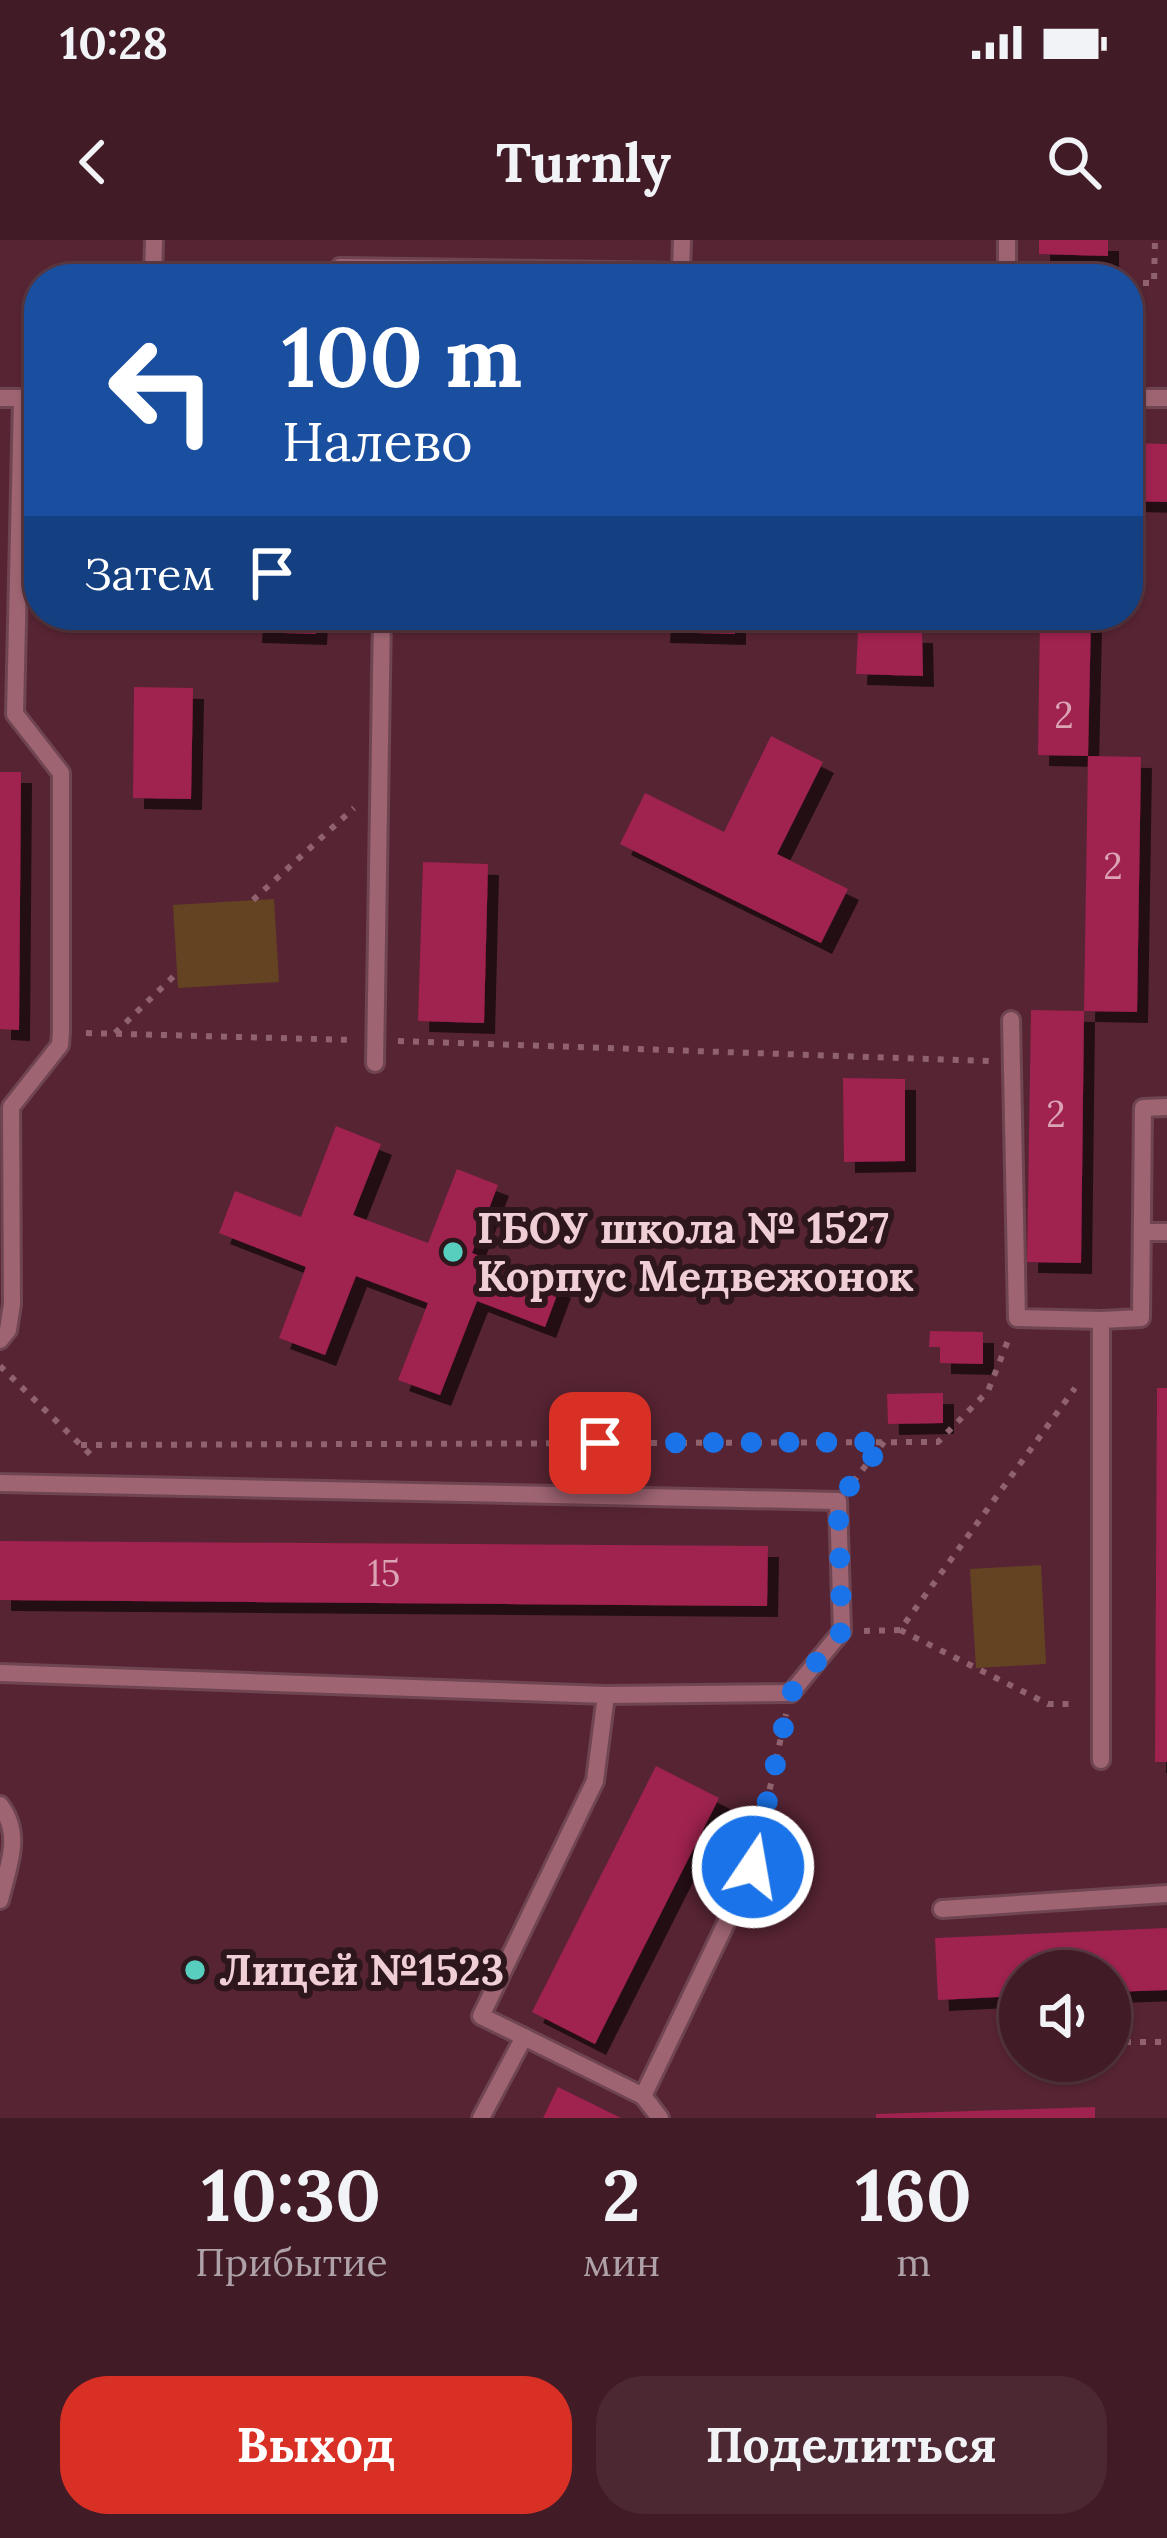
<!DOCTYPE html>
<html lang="ru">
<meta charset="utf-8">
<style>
:root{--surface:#411b26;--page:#4c2832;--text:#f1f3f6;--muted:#aea1a7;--line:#5a3943;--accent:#d93025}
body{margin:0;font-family:Lora,serif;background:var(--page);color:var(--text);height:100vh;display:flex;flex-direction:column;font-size:45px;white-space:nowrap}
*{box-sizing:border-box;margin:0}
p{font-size:39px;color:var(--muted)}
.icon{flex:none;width:66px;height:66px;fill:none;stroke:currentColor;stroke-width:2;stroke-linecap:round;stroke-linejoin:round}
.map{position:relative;height:1878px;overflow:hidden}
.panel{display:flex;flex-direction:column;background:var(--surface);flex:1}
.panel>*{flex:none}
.top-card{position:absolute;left:24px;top:24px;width:1119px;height:366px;border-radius:48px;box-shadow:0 3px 9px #0004,0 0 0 3px var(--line);background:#1a4fa0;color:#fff;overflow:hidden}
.fabs{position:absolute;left:999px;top:1710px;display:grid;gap:24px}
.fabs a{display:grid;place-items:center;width:132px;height:132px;border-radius:50%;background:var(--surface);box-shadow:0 3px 9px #0004,0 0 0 3px var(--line);font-size:60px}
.pin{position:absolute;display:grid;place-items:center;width:102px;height:102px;color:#fff;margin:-51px;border-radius:24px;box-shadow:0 6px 18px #0006}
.me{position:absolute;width:132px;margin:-66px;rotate:12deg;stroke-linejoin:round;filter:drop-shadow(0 0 9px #0008)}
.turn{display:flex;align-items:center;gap:42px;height:252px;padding:0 60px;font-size:54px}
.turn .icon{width:156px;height:156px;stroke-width:2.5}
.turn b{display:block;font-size:84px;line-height:102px}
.then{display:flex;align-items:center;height:114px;padding:0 60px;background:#0003;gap:24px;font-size:45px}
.eta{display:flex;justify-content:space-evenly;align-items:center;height:204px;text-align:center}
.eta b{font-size:72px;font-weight:700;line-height:84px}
.cta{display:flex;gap:24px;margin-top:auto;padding:24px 60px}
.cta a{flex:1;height:138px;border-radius:48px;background:var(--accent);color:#fff;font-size:48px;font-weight:700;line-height:138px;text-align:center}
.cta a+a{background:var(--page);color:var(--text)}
.status{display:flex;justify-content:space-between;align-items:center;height:84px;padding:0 60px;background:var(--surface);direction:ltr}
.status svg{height:33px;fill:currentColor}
header{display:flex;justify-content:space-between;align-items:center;height:156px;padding:0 60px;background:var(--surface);font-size:54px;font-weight:700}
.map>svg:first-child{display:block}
.green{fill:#644323}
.building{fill:#9f2150;filter:url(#shadow)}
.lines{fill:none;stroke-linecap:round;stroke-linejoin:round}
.lane-casing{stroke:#704552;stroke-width:22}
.path{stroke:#8f626e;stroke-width:6;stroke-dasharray:6 9;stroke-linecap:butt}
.lane{stroke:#9e6472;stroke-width:16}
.route{stroke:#1a73e8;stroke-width:21;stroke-dasharray:0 37.8}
.poi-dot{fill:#58cebf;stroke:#2e171c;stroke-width:4.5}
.labels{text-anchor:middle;stroke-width:12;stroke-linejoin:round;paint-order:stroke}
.number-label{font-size:36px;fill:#dba3b4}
.poi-label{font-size:42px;font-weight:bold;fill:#efced5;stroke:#2e171c;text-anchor:start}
</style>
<div class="status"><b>10:28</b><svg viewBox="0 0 49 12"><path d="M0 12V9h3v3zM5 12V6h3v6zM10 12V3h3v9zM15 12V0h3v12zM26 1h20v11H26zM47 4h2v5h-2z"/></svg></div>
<header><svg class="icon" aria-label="back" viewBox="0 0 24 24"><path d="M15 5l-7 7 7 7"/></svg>Turnly<svg class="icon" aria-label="search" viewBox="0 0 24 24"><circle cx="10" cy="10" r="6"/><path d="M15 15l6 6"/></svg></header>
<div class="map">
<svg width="1167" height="1878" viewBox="0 0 1167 1878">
<defs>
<filter id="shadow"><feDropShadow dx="11" dy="11" stdDeviation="0" flood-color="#0009"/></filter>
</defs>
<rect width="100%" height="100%" fill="#572433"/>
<!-- green -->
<g class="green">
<path d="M 274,659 L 279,742 L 178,748 L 173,665 Z"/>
<path d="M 1041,1325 L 1046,1424 L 976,1428 L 970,1329 Z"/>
</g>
<!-- building -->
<g class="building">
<path d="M 1039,0 L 1108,0 L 1108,16 L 1039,14 Z"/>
<path d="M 1128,203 L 1167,204 L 1167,262 L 1128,261 Z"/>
<path d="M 252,375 L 317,375 L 316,394 L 251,392 Z"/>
<path d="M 660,375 L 735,375 L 735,394 L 659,392 Z"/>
<path d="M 1040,375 L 1091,375 L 1088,516 L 1038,515 Z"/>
<path d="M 858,391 L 922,392 L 923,436 L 856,434 Z"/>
<path d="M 134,447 L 193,448 L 191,559 L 133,558 Z"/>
<path d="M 771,496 L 823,522 L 777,614 L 848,649 L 821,703 L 620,604 L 645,553 L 724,592 Z"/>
<path d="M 1088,516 L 1141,517 L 1137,772 L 1084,771 Z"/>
<path d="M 0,532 L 21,532 L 19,790 L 0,789 Z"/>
<path d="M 423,622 L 488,624 L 484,783 L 418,781 Z"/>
<path d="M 1031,770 L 1084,771 L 1081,1023 L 1027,1022 Z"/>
<path d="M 843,838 L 905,839 L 905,921 L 844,922 Z"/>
<path d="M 336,886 L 381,904 L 353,975 L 428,1003 L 457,929 L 498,945 L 472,1013 L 560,1047 L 545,1087 L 477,1061 L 440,1155 L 398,1140 L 428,1063 L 356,1036 L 325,1115 L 279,1098 L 306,1027 L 219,993 L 235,951 L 301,977 Z"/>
<path d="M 930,1091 L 983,1092 L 983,1124 L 940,1123 L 940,1107 L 929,1107 Z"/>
<path d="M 1157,1148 L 1167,1148 L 1167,1522 L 1155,1522 Z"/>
<path d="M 943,1153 L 943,1183 L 888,1184 L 887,1154 Z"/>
<path d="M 0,1301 L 768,1306 L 767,1366 L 0,1360 Z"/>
<path d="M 656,1526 L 719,1558 L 595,1804 L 532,1772 Z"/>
<path d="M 1167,1688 L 1167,1750 L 1110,1752 L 1110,1731 L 1020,1731 L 1020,1756 L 938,1760 L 935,1698 Z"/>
<path d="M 558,1847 L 621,1878 L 543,1878 Z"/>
<path d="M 1095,1867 L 1095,1878 L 876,1878 L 876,1874 Z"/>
</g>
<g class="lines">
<defs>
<g id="lane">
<path d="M 1007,0 L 1007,39"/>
<path d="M 681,32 L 682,0"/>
<path d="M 153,39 L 154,0"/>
<path d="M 340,39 L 340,27 L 681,32 L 681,39"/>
<path d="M 0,158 L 39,158"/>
<path d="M 1128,158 L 1167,158"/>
<path d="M 1011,780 L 1017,1078 L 1101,1080"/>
<path d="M 375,823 L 382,375"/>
<path d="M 1142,992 L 1167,992"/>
<path d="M 0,1100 L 8,1090 L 12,1064 L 11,867 L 60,805 L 61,792 L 61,533 L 15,474 L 22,158"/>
<path d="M 0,1243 L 838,1261 L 842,1391 L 791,1453 L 606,1455 L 595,1541 L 481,1776 L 524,1797 L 481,1878"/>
<path d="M 0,1433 L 606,1455"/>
<path d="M 1101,1520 L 1101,1080 L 1141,1078 L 1143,868 L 1167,867"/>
<path d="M 0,1565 C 23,1595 8,1626 0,1660"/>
<path d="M 942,1669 L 1167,1654"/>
<path d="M 524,1797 L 643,1856 L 753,1627"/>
<path d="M 643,1856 L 660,1878"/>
</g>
</defs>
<!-- lane casing -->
<use href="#lane" class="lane-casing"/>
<!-- path -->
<g class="path">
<path d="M 1128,43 L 1154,43 L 1155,0"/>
<path d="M 253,660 L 354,568"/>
<path d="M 86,793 L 354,800"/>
<path d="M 115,793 L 177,733"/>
<path d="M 398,801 L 990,821"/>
<path d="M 0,1126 L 96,1220"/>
<path d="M 81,1205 L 938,1202 L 988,1151 L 1009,1098"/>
<path d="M 853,1242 L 884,1202"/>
<path d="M 900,1390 L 1048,1464 L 1077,1464"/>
<path d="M 864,1391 L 900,1390 L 1075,1148"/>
<path d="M 757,1608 L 786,1474"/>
<path d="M 1110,1802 L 1167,1802"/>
</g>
<!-- lane -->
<use href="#lane" class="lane"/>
</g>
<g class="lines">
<!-- route -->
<path class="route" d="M 600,1203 L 884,1202 L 838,1261 L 842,1391 L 791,1453 L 753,1627"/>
</g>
<!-- markers -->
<g class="poi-dot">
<circle cx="453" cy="1012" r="12"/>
<circle cx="195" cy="1730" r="12"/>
</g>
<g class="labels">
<!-- number labels -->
<g class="number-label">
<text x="1064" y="488">2</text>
<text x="1113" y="639">2</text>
<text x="1056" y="887">2</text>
<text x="384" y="1346">15</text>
</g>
<!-- poi labels -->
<g class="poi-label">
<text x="477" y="1003">ГБОУ школа № 1527<tspan x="477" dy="48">Корпус Медвежонок</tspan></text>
<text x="219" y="1745">Лицей №1523</text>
</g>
</g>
</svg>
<div class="fabs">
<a><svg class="icon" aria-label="sound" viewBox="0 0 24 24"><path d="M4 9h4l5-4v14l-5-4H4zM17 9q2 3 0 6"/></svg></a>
</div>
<div class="pin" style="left:600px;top:1203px;background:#d93025"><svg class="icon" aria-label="arrive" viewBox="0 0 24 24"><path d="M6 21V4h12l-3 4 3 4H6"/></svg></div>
<svg class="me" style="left:753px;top:1627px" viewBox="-20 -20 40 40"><circle r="17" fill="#1a73e8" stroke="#fff" stroke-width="3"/><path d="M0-11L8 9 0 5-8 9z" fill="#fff"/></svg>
<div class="top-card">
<div class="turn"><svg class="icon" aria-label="left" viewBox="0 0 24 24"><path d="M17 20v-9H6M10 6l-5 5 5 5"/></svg><div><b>100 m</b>Налево</div></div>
<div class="then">Затем<svg class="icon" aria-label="arrive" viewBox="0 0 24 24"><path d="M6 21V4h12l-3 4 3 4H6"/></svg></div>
</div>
</div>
<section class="panel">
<div class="eta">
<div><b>10:30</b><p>Прибытие</p></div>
<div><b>2</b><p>мин</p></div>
<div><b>160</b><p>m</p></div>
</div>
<div class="cta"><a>Выход</a><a>Поделиться</a></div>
</section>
